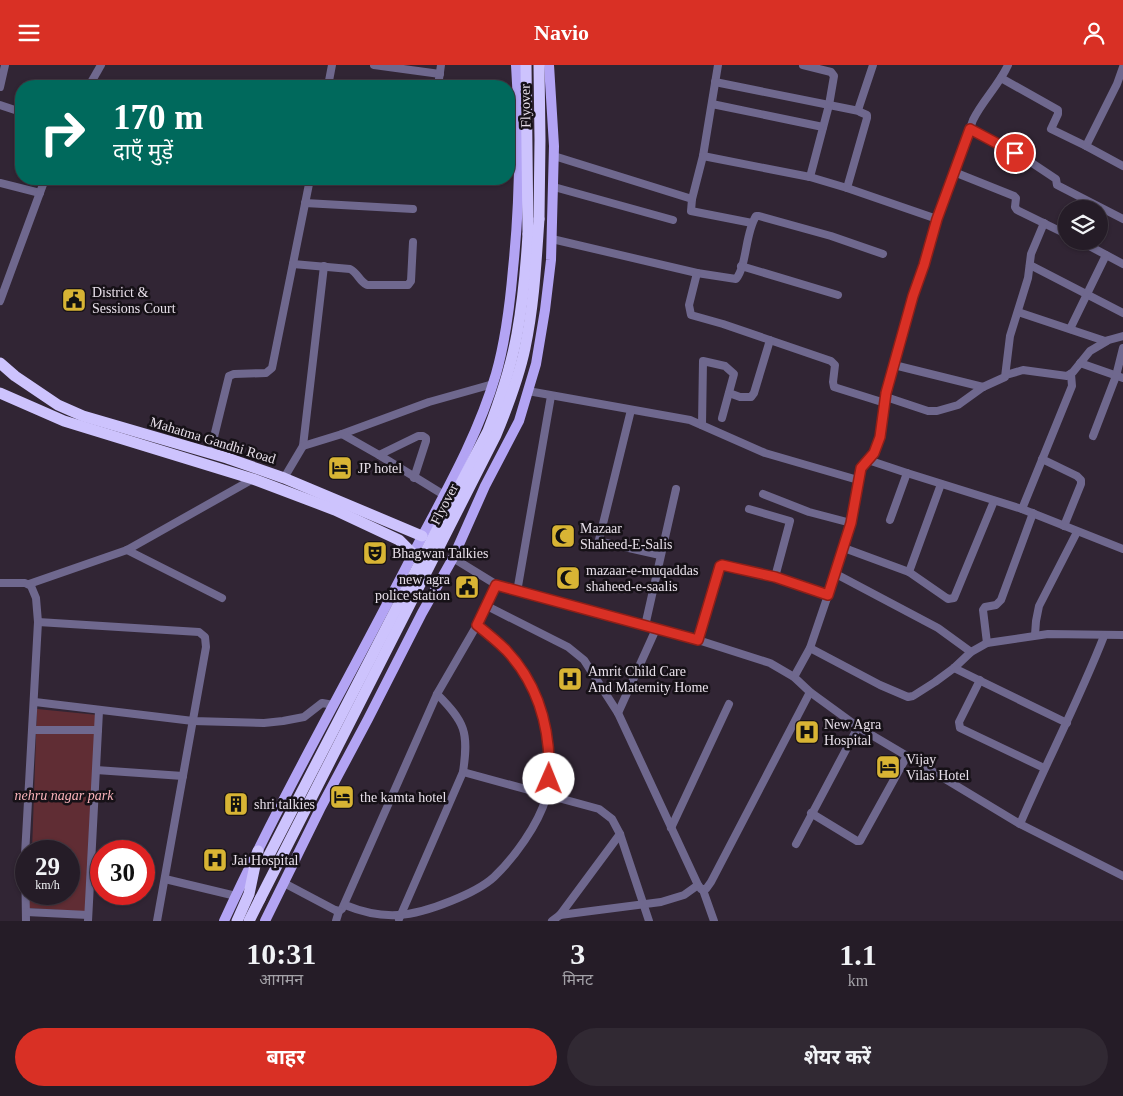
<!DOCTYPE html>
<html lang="hi">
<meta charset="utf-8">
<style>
:root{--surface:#251c27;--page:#312933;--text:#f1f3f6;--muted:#a3a1a7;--line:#423a44;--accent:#d93025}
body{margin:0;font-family:"Times New Roman","Noto Sans Devanagari",serif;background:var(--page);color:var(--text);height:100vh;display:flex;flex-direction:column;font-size:19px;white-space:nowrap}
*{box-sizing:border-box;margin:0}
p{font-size:16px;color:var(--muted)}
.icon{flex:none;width:28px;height:28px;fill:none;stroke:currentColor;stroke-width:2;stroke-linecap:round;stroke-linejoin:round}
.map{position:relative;height:856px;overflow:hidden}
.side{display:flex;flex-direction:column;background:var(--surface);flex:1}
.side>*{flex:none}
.top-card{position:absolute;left:15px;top:15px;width:500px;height:105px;border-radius:20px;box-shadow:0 1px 4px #0004,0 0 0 1px var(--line);background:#00695c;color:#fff;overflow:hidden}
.buttons{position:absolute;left:1058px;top:135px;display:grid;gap:10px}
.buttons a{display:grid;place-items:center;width:50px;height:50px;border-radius:50%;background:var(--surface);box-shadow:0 1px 4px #0004,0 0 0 1px var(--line);font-size:25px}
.speed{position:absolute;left:15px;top:775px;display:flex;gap:10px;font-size:25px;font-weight:700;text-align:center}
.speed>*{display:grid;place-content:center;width:65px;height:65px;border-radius:50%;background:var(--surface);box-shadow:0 1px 4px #0004,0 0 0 1px var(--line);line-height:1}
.speed small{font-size:12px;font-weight:400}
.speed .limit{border:8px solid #d22;background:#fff;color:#111}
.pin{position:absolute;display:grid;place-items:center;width:42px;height:42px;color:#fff;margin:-21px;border:2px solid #fff;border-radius:50%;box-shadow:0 1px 5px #0007}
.me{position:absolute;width:55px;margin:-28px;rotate:1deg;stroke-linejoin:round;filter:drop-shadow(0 0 4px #0008)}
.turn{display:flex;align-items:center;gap:18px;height:105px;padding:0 15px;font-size:22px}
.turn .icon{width:65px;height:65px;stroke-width:2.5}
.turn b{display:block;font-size:35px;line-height:42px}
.eta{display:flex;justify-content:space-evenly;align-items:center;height:85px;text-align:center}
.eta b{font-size:30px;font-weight:700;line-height:35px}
.primary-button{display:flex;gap:10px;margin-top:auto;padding:10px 15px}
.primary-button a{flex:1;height:58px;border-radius:30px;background:var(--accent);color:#fff;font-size:20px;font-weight:700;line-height:58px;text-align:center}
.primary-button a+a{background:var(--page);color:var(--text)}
header{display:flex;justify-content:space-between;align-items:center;height:65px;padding:0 15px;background:var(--accent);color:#fff;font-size:22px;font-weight:700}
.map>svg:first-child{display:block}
.green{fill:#602d34}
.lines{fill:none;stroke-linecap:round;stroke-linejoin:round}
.minor{stroke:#6f688e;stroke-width:8}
.major{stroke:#b3a4f4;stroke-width:10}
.highway{stroke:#cdc3fd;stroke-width:11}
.highway-bridge{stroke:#cdc3fd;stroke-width:11}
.route-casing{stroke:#8d1f18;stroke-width:12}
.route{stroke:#d93025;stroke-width:9}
.labels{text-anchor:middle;stroke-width:5;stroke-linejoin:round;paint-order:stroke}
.street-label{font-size:14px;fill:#e8e0ea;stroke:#161117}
.poi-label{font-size:14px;fill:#e8e0ea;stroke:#161117;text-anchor:start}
.park-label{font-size:14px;font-style:italic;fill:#fab3ba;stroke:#161117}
</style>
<header><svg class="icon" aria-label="menu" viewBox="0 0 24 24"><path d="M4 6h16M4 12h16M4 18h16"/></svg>Navio<svg class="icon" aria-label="person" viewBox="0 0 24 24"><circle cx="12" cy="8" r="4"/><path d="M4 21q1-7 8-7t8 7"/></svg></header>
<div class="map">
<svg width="1123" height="856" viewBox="0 0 1123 856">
<rect width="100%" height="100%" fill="#312534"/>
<!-- green -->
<path class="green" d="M 37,644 L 98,650 L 92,847 L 29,843 L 30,829 L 69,829 L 69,786 L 32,786 Z"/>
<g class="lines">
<!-- minor -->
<g class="minor">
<path d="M 374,0 L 440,9"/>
<path d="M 718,0 L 703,91 L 692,134 L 691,146 L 752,158"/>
<path d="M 803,0 L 831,7 L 834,11 L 829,40 L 810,112"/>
<path d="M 1001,13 L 1058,45 L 1058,49 L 1051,64 L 1086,81 L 1123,101"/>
<path d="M 715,17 L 859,46"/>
<path d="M 89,21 L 101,0"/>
<path d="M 328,21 L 332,0"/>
<path d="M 438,21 L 441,0"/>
<path d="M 0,22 L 5,0"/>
<path d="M 712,39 L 823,62"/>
<path d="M 0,40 L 21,47"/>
<path d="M 970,64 L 1029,96 L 1056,114 L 1057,120 L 1123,154"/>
<path d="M 1086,81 L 1117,19 L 1123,2"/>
<path d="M 509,85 L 518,85"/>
<path d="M 554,91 L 692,134"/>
<path d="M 703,91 L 810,112 L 847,123 L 937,154"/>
<path d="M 954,107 L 1014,131 L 1016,133 L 1015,142 L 1017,145 L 1066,169"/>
<path d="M 0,118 L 40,128"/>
<path d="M 554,122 L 673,155"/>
<path d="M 847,123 L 867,53 L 867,50 L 860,47 L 858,45 L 873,0"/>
<path d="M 305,138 L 413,144"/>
<path d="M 552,174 L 697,208 L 736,214 C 747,201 745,168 756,151 L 759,151 L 831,171 L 883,189"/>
<path d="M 1080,176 L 1123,199"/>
<path d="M 293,199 L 350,204 C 358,208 359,216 367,220 L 408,220 L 411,216 L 413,177"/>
<path d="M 1030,200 L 1123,248"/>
<path d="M 741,201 L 838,230"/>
<path d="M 697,208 L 689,240 L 691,250 L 723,259 L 831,296 L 835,300 L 833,317 L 834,322 L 885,338"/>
<path d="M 0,236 L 45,114"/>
<path d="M 1018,247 L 1105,276 L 1123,271"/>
<path d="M 1070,264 L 1106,190"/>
<path d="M 1080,298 L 1123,313"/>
<path d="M 894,300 L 983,322"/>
<path d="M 1006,310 L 1023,305 L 1067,311 L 1073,307 L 1090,286 L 1107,276"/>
<path d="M 528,326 L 690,355 L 765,388 L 858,415"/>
<path d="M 729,328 L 740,332 L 751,332 L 754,328 L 770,275"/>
<path d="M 886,332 L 928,346 L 937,346 L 958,340 L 983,322 L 1005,312 L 1010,271 L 1028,213 L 1031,189 L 1044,158"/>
<path d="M 631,345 L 599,475 L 602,477 L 660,490"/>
<path d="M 702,360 L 703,296 L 725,301 L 734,309 L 722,353"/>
<path d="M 342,369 L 429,337 L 493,319"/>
<path d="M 1093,371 L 1116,311 L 1123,283"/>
<path d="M 303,381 L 324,201"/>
<path d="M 210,388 L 229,311 L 234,309 L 266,308 L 272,303 L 310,114"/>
<path d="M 1042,394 L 1077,411 L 1081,415 L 1081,419 L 1064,461"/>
<path d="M 868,395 L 907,408 L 1022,444 L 1123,484"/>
<path d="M 284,413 L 303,381 L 342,369 L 379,390"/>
<path d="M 414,413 L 426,376 L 426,373 L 423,371 L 418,371 L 379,390 L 444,430"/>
<path d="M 763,429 L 809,447 L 851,458"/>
<path d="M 749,444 L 790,456 L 775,512"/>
<path d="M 1022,444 L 1072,321 L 1071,309"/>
<path d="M 890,455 L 907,408"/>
<path d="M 844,483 L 909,507 L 948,534 L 954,533 L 994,436"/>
<path d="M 127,485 L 222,533"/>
<path d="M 453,493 L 497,520 L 698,575 L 770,598 L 794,612 L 810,627 L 858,662 L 907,691 L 1020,759 L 1123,811"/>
<path d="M 909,507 L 941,419"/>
<path d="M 836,509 L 938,563 L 971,587"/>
<path d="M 0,518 L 25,518 L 31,521 L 36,533 L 38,557 L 25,790 L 26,856"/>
<path d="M 29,519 L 127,485 L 253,414"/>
<path d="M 517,527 L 551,331"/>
<path d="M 487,541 L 568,582 L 584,595 L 618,648 L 698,820 L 701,824 L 706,824 L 711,817 L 810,627"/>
<path d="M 38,557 L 199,567 L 205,572 L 206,582 L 157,856"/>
<path d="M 645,561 L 676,424"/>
<path d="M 1035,570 L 1036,556 L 1039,541 L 1077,467"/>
<path d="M 698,575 L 720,501 L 722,500 L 775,512 L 828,530"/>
<path d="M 987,578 L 983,545 L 985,542 L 996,540 L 1001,535 L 1033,448"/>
<path d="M 810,583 L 880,620 L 908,632 L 913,631 L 935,617 L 954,603 L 971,587 L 987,578 L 1048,569 L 1123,570"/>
<path d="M 954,603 L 1067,658"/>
<path d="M 794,612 L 810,583 L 844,483 L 851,458 L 861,403 L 874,388 L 880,372 L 886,328 L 913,231 L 924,201 L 937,154 L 973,55 C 982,36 999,20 1008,0"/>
<path d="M 980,615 L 959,657 L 960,663 L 1044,703"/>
<path d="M 35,637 L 193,656 L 264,658 L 283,656 L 304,652 L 322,638 L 334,640"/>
<path d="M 618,648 L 656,564"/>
<path d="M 33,665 L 98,665"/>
<path d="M 96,705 L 183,711"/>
<path d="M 463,707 L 599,744 L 612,754 L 620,769 L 649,856"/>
<path d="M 811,748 L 857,776 L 860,776 L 907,691"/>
<path d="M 1020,759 C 1047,696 1079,635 1104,571"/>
<path d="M 671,763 L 729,639"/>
<path d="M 796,779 L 858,662"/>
<path d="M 165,814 L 236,831"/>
<path d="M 284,818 L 335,845 L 339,846 L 342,844 L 437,629 L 477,560 L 497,520"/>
<path d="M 703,825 L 714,856"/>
<path d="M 345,840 C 384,856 412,852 451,836 C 466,830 482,823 494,812 C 514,793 538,760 546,733 C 555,702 549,654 534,625 C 520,598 500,579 477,560"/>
<path d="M 26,847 L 88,850"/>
<path d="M 560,850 L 661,837 L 684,830 L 698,820"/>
<path d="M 399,854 L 463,707 C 469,667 465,657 437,629"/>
<path d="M 88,856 L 99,646"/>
<path d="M 336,856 L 339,846"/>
<path d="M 552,856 L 560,850 L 620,769"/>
</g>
<!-- major -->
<g class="major">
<path d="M 224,856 C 282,730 352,609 415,485 C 445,428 478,371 496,309 C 506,274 510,239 513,204 C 520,136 521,68 516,0"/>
<path d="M 265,856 L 320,744 L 368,654 L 422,548 L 453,493 L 485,421 L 519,356 L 536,299 L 545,245 L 551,195 L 554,81 L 549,0"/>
</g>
<!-- highway -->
<g class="highway">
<path d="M 526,0 L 528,169"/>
<path d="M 539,154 L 540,75 L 539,0"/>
<path d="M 0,298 L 15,311 L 58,340 L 83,351 L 227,393 L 284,413 L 422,471"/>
<path d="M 0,328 L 64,356 L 253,414 L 335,445 L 399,475 L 413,489"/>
<path d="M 237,856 L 249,829 L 258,786"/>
<path d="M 249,856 L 260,834"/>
</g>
<!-- highway-bridge -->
<g class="highway-bridge">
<path d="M 267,794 L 488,366 C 500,335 511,302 517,269 C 523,236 526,203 528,169"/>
<path d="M 260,834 L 496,370 C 508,341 519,312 525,283 C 534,240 536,197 539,154"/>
</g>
</g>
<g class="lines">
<defs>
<path id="route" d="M 549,714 C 551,666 540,621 506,585 C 497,576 487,568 477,560 L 496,520 L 698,575 L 720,501 L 722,500 L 775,512 L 828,530 L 851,458 L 861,403 L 874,388 L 880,372 L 886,328 L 913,231 L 924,200 L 937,154 L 970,64 L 1015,88"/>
</defs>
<!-- route casing -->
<use href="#route" class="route-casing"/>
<!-- route -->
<use href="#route" class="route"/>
</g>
<!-- icons -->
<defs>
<symbol id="civic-square" viewBox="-11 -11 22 22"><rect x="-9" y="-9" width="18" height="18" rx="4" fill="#d8b434" stroke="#161117"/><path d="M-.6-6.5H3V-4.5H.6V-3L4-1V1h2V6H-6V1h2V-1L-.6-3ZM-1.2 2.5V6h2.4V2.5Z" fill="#111"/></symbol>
<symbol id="hotel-square" viewBox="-11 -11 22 22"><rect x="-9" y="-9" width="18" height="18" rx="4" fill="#d8b434" stroke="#161117"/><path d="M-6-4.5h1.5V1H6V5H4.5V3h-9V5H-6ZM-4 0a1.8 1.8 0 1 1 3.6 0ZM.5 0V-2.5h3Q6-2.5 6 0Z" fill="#111"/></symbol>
<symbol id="mosque-square" viewBox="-11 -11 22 22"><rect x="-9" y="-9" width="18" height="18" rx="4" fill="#d8b434" stroke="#161117"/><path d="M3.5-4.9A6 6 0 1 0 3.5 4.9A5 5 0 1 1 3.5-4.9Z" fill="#111"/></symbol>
<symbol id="theatre-square" viewBox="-11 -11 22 22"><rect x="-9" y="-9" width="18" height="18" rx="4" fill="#d8b434" stroke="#161117"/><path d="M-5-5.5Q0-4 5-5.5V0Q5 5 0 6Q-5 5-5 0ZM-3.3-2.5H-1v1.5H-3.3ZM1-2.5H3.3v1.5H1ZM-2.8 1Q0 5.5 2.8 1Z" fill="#111"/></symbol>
<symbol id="hospital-square" viewBox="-11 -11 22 22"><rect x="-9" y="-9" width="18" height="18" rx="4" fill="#d8b434" stroke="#161117"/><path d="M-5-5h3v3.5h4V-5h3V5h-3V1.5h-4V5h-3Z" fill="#111"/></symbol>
<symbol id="building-square" viewBox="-11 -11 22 22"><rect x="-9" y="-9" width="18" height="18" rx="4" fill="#d8b434" stroke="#161117"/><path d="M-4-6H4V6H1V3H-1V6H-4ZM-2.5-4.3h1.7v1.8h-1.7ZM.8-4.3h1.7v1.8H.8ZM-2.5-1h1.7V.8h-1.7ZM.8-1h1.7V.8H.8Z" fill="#111"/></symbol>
</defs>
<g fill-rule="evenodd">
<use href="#civic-square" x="60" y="221" width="28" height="28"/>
<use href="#hotel-square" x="326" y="389" width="28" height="28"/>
<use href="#mosque-square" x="549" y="457" width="28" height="28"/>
<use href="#theatre-square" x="361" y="474" width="28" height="28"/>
<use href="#mosque-square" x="554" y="499" width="28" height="28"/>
<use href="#civic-square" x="453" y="508" width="28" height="28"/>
<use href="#hospital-square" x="556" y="600" width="28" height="28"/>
<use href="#hospital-square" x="793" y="653" width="28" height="28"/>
<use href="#hotel-square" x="874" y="688" width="28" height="28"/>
<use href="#hotel-square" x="328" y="718" width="28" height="28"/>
<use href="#building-square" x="222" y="725" width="28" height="28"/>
<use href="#hospital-square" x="201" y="781" width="28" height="28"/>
</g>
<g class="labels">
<!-- street labels -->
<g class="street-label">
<text transform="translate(525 41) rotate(-91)" y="5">Flyover</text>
<text transform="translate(213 375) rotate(17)" y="5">Mahatma Gandhi Road</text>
<text transform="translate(444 439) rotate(-63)" y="5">Flyover</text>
</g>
<!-- poi labels -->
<g class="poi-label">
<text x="92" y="232">District &amp;<tspan x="92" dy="16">Sessions Court</tspan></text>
<text x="358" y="408">JP hotel</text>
<text x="580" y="468">Mazaar<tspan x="580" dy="16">Shaheed-E-Salis</tspan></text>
<text x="392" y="493">Bhagwan Talkies</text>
<text x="586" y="510">mazaar-e-muqaddas<tspan x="586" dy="16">shaheed-e-saalis</tspan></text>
<text x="450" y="519" text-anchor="end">new agra<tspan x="450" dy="16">police station</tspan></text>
<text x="588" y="611">Amrit Child Care<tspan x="588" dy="16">And Maternity Home</tspan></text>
<text x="824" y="664">New Agra<tspan x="824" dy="16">Hospital</tspan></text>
<text x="906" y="699">Vijay<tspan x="906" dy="16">Vilas Hotel</tspan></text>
<text x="360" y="737">the kamta hotel</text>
<text x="254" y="744">shri talkies</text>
<text x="232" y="800">Jai Hospital</text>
</g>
<!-- park labels -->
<g class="park-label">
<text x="64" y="735">nehru nagar park</text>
</g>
</g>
</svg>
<div class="buttons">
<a><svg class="icon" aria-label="layers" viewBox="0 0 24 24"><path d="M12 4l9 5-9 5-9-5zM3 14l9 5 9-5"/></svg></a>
</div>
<div class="speed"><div>29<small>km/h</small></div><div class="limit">30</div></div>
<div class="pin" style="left:1015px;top:88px;background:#d93025"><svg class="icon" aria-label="arrive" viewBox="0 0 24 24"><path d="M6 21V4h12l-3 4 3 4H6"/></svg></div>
<svg class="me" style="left:549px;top:714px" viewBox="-20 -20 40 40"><circle r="19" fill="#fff"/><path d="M0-13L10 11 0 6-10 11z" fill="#d93025"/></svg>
<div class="top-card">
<div class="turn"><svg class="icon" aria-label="right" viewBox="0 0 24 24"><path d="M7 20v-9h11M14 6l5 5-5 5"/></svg><div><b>170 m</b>दाएँ मुड़ें</div></div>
</div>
</div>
<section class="side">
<div class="eta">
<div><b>10:31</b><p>आगमन</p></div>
<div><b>3</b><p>मिनट</p></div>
<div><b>1.1</b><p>km</p></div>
</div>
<div class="primary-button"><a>बाहर</a><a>शेयर करें</a></div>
</section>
